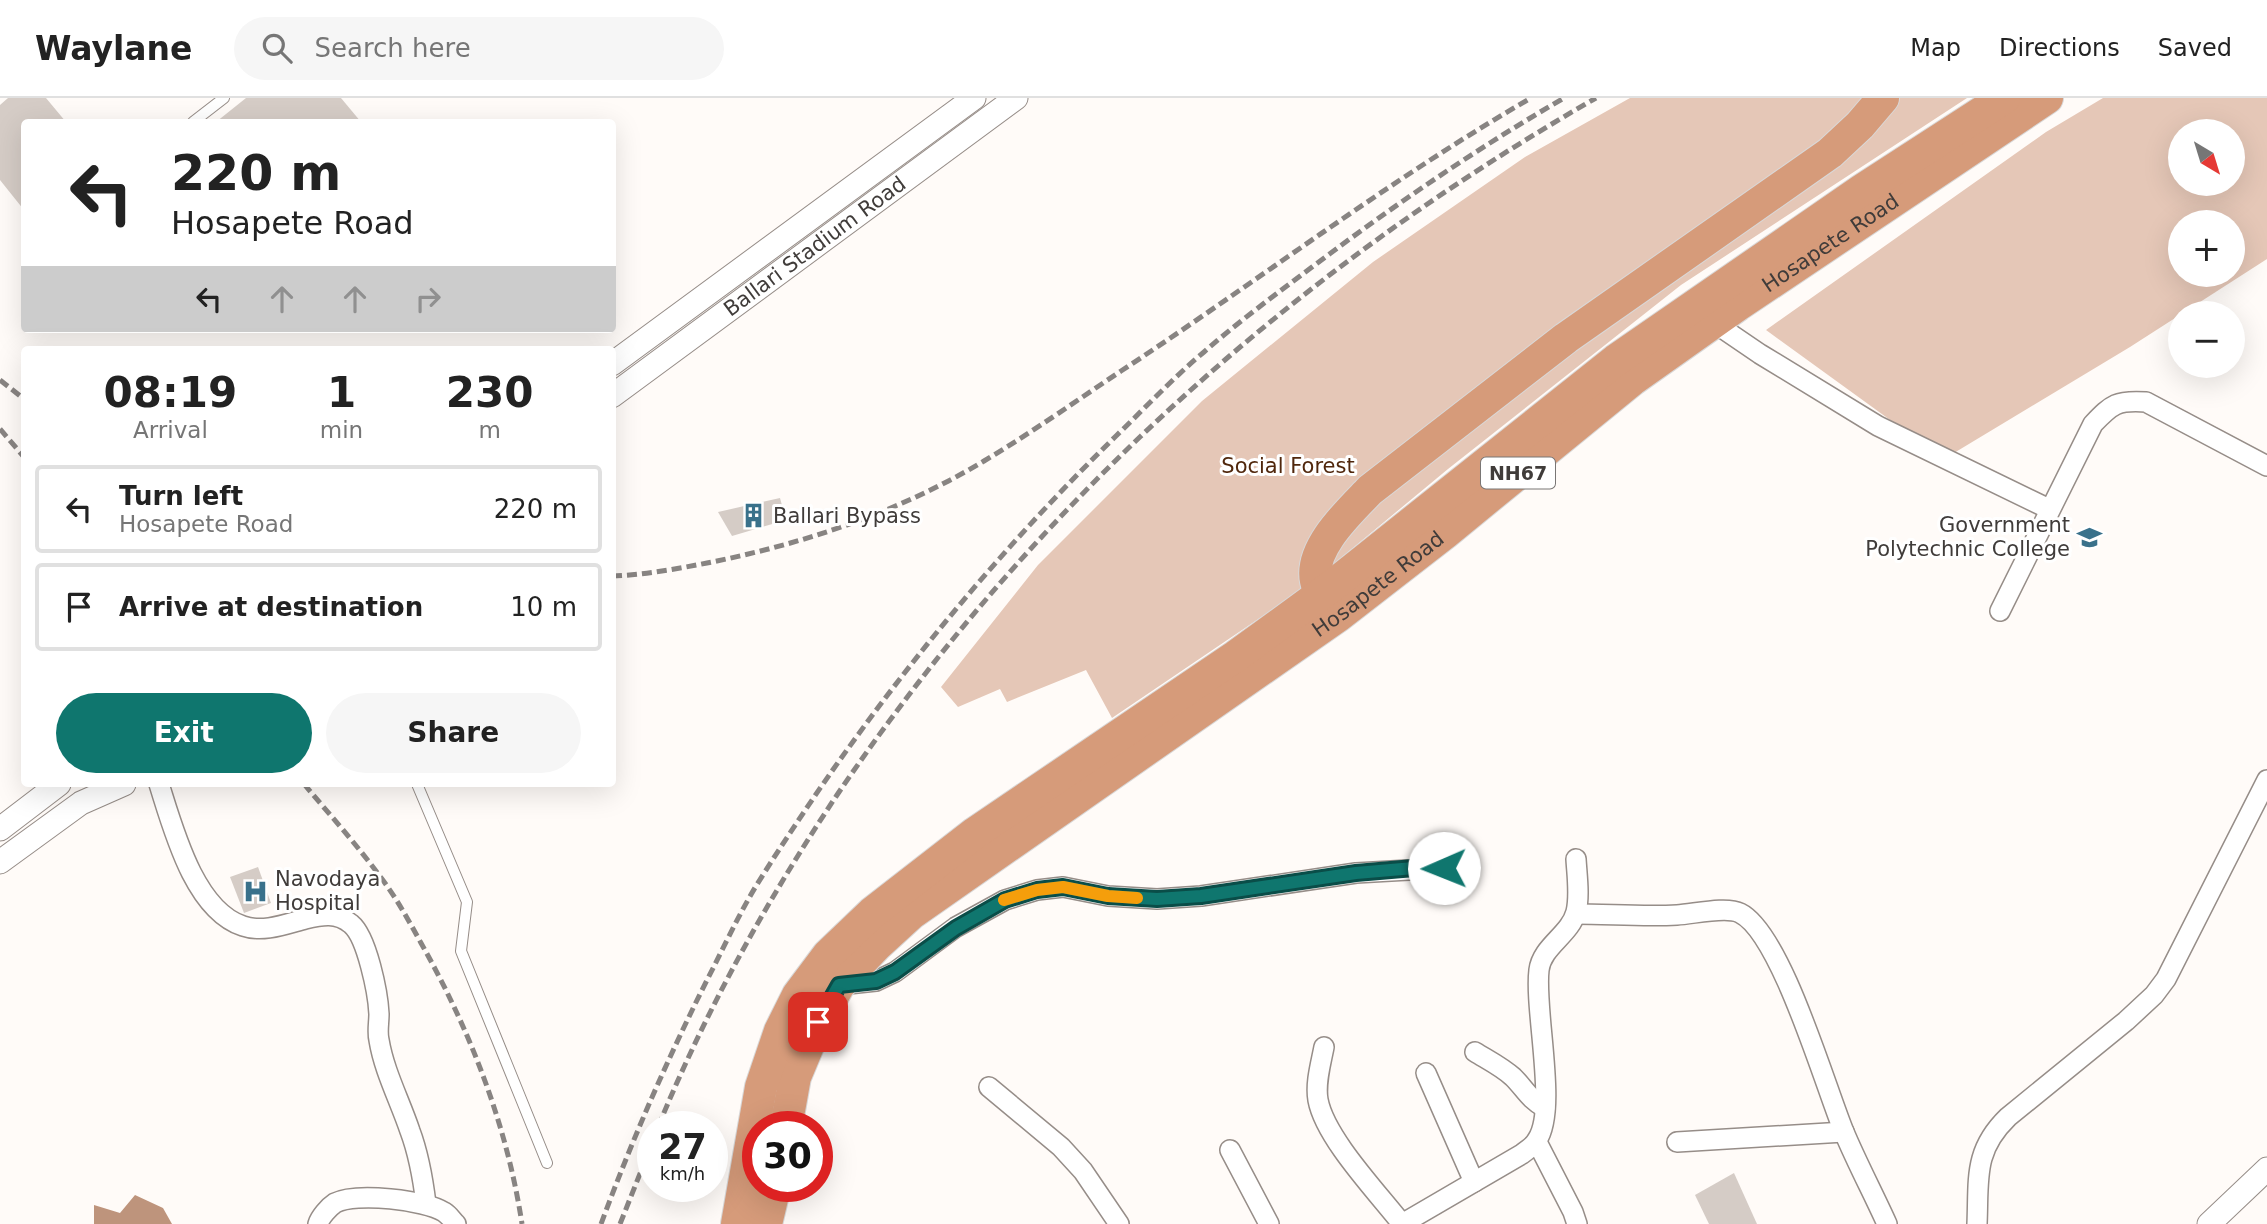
<!DOCTYPE html>
<meta charset="utf-8">
<style>
:root{--surface:#fff;--page:#f6f6f6;--text:#222;--muted:#767676;--line:#e0e0e0;--accent:#0f766e}
body{margin:0;font-family:"DejaVu Sans",sans-serif;background:var(--page);color:var(--text);height:100vh;display:flex;flex-direction:column;font-size:26px;white-space:nowrap}
*{box-sizing:border-box;margin:0}
p{font-size:23px;color:var(--muted)}
.icon{flex:none;width:38px;height:38px;fill:none;stroke:currentColor;stroke-width:2;stroke-linecap:round;stroke-linejoin:round}
.map{position:relative;flex:1;overflow:hidden}
.sheet{position:absolute;left:21px;top:248px;width:595px;height:441px;display:flex;flex-direction:column;background:var(--surface);border-radius:7px;box-shadow:0 7px 28px #0002}
.sheet>*{flex:none}
.banner{position:absolute;left:21px;top:21px;width:595px;height:214px;border-radius:7px;box-shadow:0 7px 28px #0002;background:#fff;color:var(--text);overflow:hidden}
.needle{width:46px;rotate:142deg}
.fabs{position:absolute;left:2168px;top:21px;display:grid;gap:14px}
.fabs a{display:grid;place-items:center;width:77px;height:77px;border-radius:50%;background:var(--surface);box-shadow:0 7px 28px #0002;font-size:35px}
.speed{position:absolute;left:637px;top:1013px;display:flex;gap:14px;font-size:35px;font-weight:700;text-align:center}
.speed>*{display:grid;place-content:center;width:91px;height:91px;border-radius:50%;background:var(--surface);box-shadow:0 7px 28px #0002;line-height:1}
.speed small{font-size:18px;font-weight:400}
.speed .limit{border:10px solid #d22;background:#fff;color:#111}
.pin{position:absolute;display:grid;place-items:center;width:60px;height:60px;color:#fff;margin:-30px;border-radius:14px;box-shadow:0 4px 10px #0006}
.me{position:absolute;width:77px;margin:-38px;rotate:269deg;stroke-linejoin:round;filter:drop-shadow(0 0 5px #0008)}
.turn{display:flex;align-items:center;gap:24px;height:147px;padding:0 35px;font-size:32px}
.turn .icon{width:91px;height:91px;stroke-width:2.5}
.turn b{display:block;font-size:49px;line-height:60px}
.lanes{display:flex;align-items:center;height:66px;padding:0 35px;background:#0003;justify-content:center;gap:35px;direction:ltr}
.lanes .off{opacity:.35}
.eta{display:flex;justify-content:space-evenly;align-items:center;height:119px;text-align:center}
.eta b{font-size:42px;font-weight:600;line-height:49px}
.action{display:flex;gap:14px;margin-top:auto;padding:14px 35px}
.action a{flex:1;height:80px;border-radius:42px;background:var(--accent);color:#fff;font-size:28px;font-weight:600;line-height:80px;text-align:center}
.action a+a{background:var(--page);color:var(--text)}
ul{padding:0;list-style:none}
li{display:flex;align-items:center;gap:21px;height:88px;margin:0 14px 10px;padding:0 21px;border:4px solid var(--line);border-radius:7px}
li div{flex:1}
li b{display:block;font-size:26px}
li em{font-style:normal}
header{display:flex;align-items:center;gap:42px;box-sizing:border-box;height:98px;padding:0 35px;background:var(--surface);border-bottom:2px solid var(--line)}
header strong{font-size:33px}
nav{display:flex;gap:38px;margin-inline-start:auto;font-size:24px}
.search{width:490px;height:63px;background:var(--page);display:flex;align-items:center;gap:18px;box-sizing:border-box;padding:0 24px;border-radius:38px;color:var(--muted);font-size:26px}
.map>svg:first-child{display:block}
.green{fill:#e5c7b7;fill-rule:evenodd}
.water{fill:#be947c}
.building{fill:#d5ccc6}
.lines{fill:none;stroke-linecap:round;stroke-linejoin:round}
.service-casing{stroke:#968d88;stroke-width:12}
.minor-casing{stroke:#968d88;stroke-width:22}
.tertiary-casing{stroke:#968d88;stroke-width:25}
.trunk-casing{stroke:#d9d8d8;stroke-width:34}
.service{stroke:#fff;stroke-width:10}
.minor{stroke:#fff;stroke-width:19}
.tertiary{stroke:#fff;stroke-width:23}
.trunk{stroke:#d69b7a;stroke-width:32}
.rail{stroke:#888482;stroke-width:5;stroke-dasharray:10 5;stroke-linecap:butt}
.route-casing{stroke:#0a4d48;stroke-width:18}
.route{stroke:#0f766e;stroke-width:12}
.slow{stroke:#f59e0b;stroke-width:12}
.labels{text-anchor:middle;stroke-width:6;stroke-linejoin:round;paint-order:stroke}
.shield{fill:#fff;stroke:#797675;stroke-width:2}
.shield-label{font-size:19px;font-weight:bold;fill:#403c3a}
.street-label{font-size:21px;fill:#403c3a;stroke:#fff}
.park-label{font-size:21px;fill:#50270c;stroke:#fff}
.poi-label{font-size:21px;fill:#403c3a;stroke:#fff;text-anchor:start}
</style>
<header>
<strong>Waylane</strong>
<div class="search"><svg class="icon" aria-label="search" viewBox="0 0 24 24"><circle cx="10" cy="10" r="6"/><path d="M15 15l6 6"/></svg>Search here</div>
<nav><a>Map</a><a>Directions</a><a>Saved</a></nav>
</header>
<div class="map">
<svg width="2267" height="1126" viewBox="0 0 2267 1126">
<rect width="100%" height="100%" fill="#fffbf8"/>
<!-- green -->
<g class="green">
<path d="M 1630,0 L 1967,0 L 1681,187 L 1448,371 L 1307,488 L 1112,620 L 1086,572 L 1007,604 L 1000,591 L 958,609 L 941,589 L 1038,467 L 1202,303 L 1373,164 L 1525,59 Z"/>
<path d="M 2103,0 L 2267,0 L 2267,161 L 2130,249 L 1944,361 L 1766,232 L 2046,34 ZM 2180,33 L 2233,33 L 2233,86 L 2180,86 ZM 2180,124 L 2233,124 L 2233,177 L 2180,177 Z"/>
</g>
<!-- water -->
<path class="water" d="M 135,1097 L 163,1110 L 172,1126 L 94,1126 L 94,1107 L 120,1115 Z"/>
<!-- building -->
<g class="building">
<path d="M 8,0 L 46,0 L 66,24 L 24,24 L 24,112 L 0,82 L 0,7 Z"/>
<path d="M 246,0 L 341,0 L 361,24 L 216,24 Z"/>
<path d="M 780,400 L 786,422 L 732,438 L 718,414 Z"/>
<path d="M 258,769 L 271,805 L 244,815 L 230,779 Z"/>
<path d="M 1734,1075 L 1757,1126 L 1709,1126 L 1695,1097 Z"/>
</g>
<g class="lines">
<defs>
<g id="service">
<path d="M 193,24 L 224,0"/>
<path d="M 417,686 L 467,804 L 461,853 L 547,1065"/>
</g>
<g id="minor">
<path d="M 1713,224 L 1760,256 L 1878,328 L 2049,411"/>
<path d="M 2000,513 L 2093,326 C 2112,306 2117,302 2146,304 L 2267,368"/>
<path d="M 159,686 C 173,730 194,812 243,828 C 263,835 286,826 305,821 C 322,817 337,814 351,826 C 367,839 378,895 379,916 C 379,925 377,934 379,942 C 384,973 400,1003 410,1033 C 419,1057 423,1081 426,1106"/>
<path d="M 1576,816 C 1609,816 1644,819 1677,817 C 1694,816 1726,808 1740,815 C 1781,835 1825,988 1844,1034 C 1857,1065 1873,1095 1887,1126"/>
<path d="M 839,887 L 876,883 L 895,874 L 956,829 L 1005,802 L 1037,792 L 1063,789 L 1108,798 L 1157,801 L 1201,798 L 1356,775 L 1444,770"/>
<path d="M 1324,949 C 1321,965 1315,985 1318,1002 C 1325,1040 1378,1095 1402,1126"/>
<path d="M 1475,954 C 1488,962 1502,969 1513,979 C 1525,991 1529,1001 1545,1010"/>
<path d="M 1426,975 L 1474,1084"/>
<path d="M 989,989 L 1061,1049 L 1083,1073 L 1119,1126"/>
<path d="M 1537,1044 L 1573,1114 L 1577,1126"/>
<path d="M 1677,1044 L 1844,1034"/>
<path d="M 1230,1052 L 1269,1126"/>
<path d="M 318,1126 C 320,1119 329,1109 335,1105 C 356,1094 425,1102 444,1114 C 449,1117 452,1122 456,1126"/>
<path d="M 1402,1126 L 1522,1056 C 1527,1052 1534,1048 1537,1042 C 1558,1011 1534,913 1539,872 C 1542,848 1570,837 1576,814 C 1580,798 1577,778 1576,761"/>
<path d="M 1977,1126 C 1979,1081 1973,1053 2008,1019 L 2126,923 L 2154,897 L 2166,881 L 2267,682"/>
</g>
<g id="tertiary">
<path d="M 612,266 L 974,0"/>
<path id="s1" d="M 612,298 L 1016,0"/>
<path d="M 0,731 L 59,686"/>
<path d="M 0,764 L 81,705 L 124,686"/>
<path d="M 2209,1126 L 2267,1071"/>
</g>
<g id="trunk">
<path d="M 1333,511 C 1327,503 1318,494 1316,483 C 1309,450 1350,413 1370,392 L 1566,240 L 1830,55 L 1860,27 L 1883,0"/>
<path id="s2" d="M 786,1029 L 795,979 L 818,924 L 839,887 L 876,848 L 912,815 L 1338,518 L 1445,435 L 1632,282 L 1738,207 L 2047,0"/>
<path d="M 737,1126 L 761,989 L 780,933 L 798,897 L 828,857 L 872,815 L 975,735 L 1236,558 L 1332,488 L 1616,262 L 1862,92 L 2004,0"/>
<path d="M 766,1126 L 775,1088"/>
</g>
</defs>
<!-- service casing -->
<use href="#service" class="service-casing"/>
<!-- minor casing -->
<use href="#minor" class="minor-casing"/>
<!-- tertiary casing -->
<use href="#tertiary" class="tertiary-casing"/>
<!-- trunk casing -->
<use href="#trunk" class="trunk-casing"/>
<!-- service -->
<use href="#service" class="service"/>
<!-- minor -->
<use href="#minor" class="minor"/>
<!-- tertiary -->
<use href="#tertiary" class="tertiary"/>
<!-- trunk -->
<use href="#trunk" class="trunk"/>
<!-- rail -->
<g class="rail">
<path d="M 0,282 L 24,301"/>
<path d="M 0,331 L 24,359"/>
<path d="M 612,478 C 644,477 676,471 707,465 C 803,446 899,414 984,363 C 1031,335 1076,303 1121,273 C 1258,183 1389,82 1531,0"/>
<path d="M 304,686 C 330,717 358,748 382,781 C 397,801 409,823 421,845 C 470,932 507,1027 522,1126"/>
<path d="M 658,1029 C 706,912 767,802 837,697 C 1033,407 1293,174 1596,0"/>
<path d="M 601,1126 C 632,1042 667,962 707,882 C 723,851 738,818 756,788 C 859,623 977,474 1116,338 C 1145,310 1173,280 1204,254 C 1238,224 1275,197 1312,169 C 1393,108 1476,51 1564,0"/>
<path d="M 620,1126 L 653,1043"/>
</g>
</g>
<g class="lines">
<defs>
<path id="route" d="M 818,924 L 839,887 L 876,883 L 895,874 L 956,830 L 1005,802 L 1037,792 L 1063,789 L 1108,798 L 1157,801 L 1201,798 L 1356,775 L 1414,770 L 1444,770"/>
</defs>
<!-- route casing -->
<use href="#route" class="route-casing"/>
<!-- route -->
<use href="#route" class="route"/>
<!-- slow -->
<path class="slow" d="M 1004,802 L 1037,792 L 1063,789 L 1108,798 L 1137,800"/>
</g>
<!-- icons -->
<defs>
<symbol id="building-bare" viewBox="-9 -9 18 18"><path d="M-4-6H4V6H1V3H-1V6H-4ZM-2.5-4.3h1.7v1.8h-1.7ZM.8-4.3h1.7v1.8H.8ZM-2.5-1h1.7V.8h-1.7ZM.8-1h1.7V.8H.8Z" fill="#39718b" stroke="#fff" stroke-width="2.5" paint-order="stroke"/></symbol>
<symbol id="university-bare" viewBox="-9 -9 18 18"><path d="M0-5L7-2L0 1L-7-2ZM-4 1L0 2.5L4 1V4Q0 6-4 4Z" fill="#39718b" stroke="#fff" stroke-width="2.5" paint-order="stroke"/></symbol>
<symbol id="hospital-bare" viewBox="-9 -9 18 18"><path d="M-5-5h3v3.5h4V-5h3V5h-3V1.5h-4V5h-3Z" fill="#39718b" stroke="#fff" stroke-width="2.5" paint-order="stroke"/></symbol>
</defs>
<g fill-rule="evenodd">
<use href="#building-bare" x="736" y="400" width="35" height="35"/>
<use href="#university-bare" x="2072" y="422" width="35" height="35"/>
<use href="#hospital-bare" x="238" y="776" width="35" height="35"/>
</g>
<g class="labels">
<!-- shield labels -->
<rect class="shield" x="1481" y="359.5" width="74" height="31" rx="5"/>
<g class="shield-label">
<text x="1518" y="382">NH67</text>
</g>
<!-- street labels -->
<g class="street-label">
<text dy="7" stroke="none"><textPath href="#s2" startOffset="1393">Hosapete Road</textPath></text>
<text dy="7" stroke="none"><textPath href="#s1" startOffset="252">Ballari Stadium Road</textPath></text>
<text dy="7" stroke="none"><textPath href="#s2" startOffset="826">Hosapete Road</textPath></text>
</g>
<!-- park labels -->
<g class="park-label">
<text x="1288" y="375">Social Forest</text>
</g>
<!-- poi labels -->
<g class="poi-label">
<text x="773" y="425">Ballari Bypass</text>
<text x="2070" y="434" text-anchor="end">Government<tspan x="2070" dy="24">Polytechnic College</tspan></text>
<text x="275" y="788">Navodaya<tspan x="275" dy="24">Hospital</tspan></text>
</g>
</g>
</svg>
<div class="fabs">
<a><svg class="needle" viewBox="-14 -14 28 28"><path d="M0-13l5 13h-10z" fill="#e53935"/><path d="M0 13l5-13h-10z" fill="#767676"/></svg></a>
<a>+</a>
<a>−</a>
</div>
<div class="speed"><div>27<small>km/h</small></div><div class="limit">30</div></div>
<div class="pin" style="left:818px;top:924px;background:#d93025"><svg class="icon" aria-label="arrive" viewBox="0 0 24 24"><path d="M6 21V4h12l-3 4 3 4H6"/></svg></div>
<svg class="me" style="left:1444px;top:770px" viewBox="-20 -20 40 40"><circle r="19" fill="#fff"/><path d="M0-13L10 11 0 6-10 11z" fill="#0f766e"/></svg>
<div class="banner">
<div class="turn"><svg class="icon" aria-label="left" viewBox="0 0 24 24"><path d="M17 20v-9H6M10 6l-5 5 5 5"/></svg><div><b>220 m</b>Hosapete Road</div></div>
<div class="lanes"><svg class="icon" aria-label="left" viewBox="0 0 24 24"><path d="M17 20v-9H6M10 6l-5 5 5 5"/></svg><svg class="icon off" aria-label="ahead" viewBox="0 0 24 24"><path d="M12 20V5M6 11l6-6 6 6"/></svg><svg class="icon off" aria-label="ahead" viewBox="0 0 24 24"><path d="M12 20V5M6 11l6-6 6 6"/></svg><svg class="icon off" aria-label="right" viewBox="0 0 24 24"><path d="M7 20v-9h11M14 6l5 5-5 5"/></svg></div>
</div>
<section class="sheet">
<div class="eta">
<div><b>08:19</b><p>Arrival</p></div>
<div><b>1</b><p>min</p></div>
<div><b>230</b><p>m</p></div>
</div>
<ul>
<li><svg class="icon" aria-label="left" viewBox="0 0 24 24"><path d="M17 20v-9H6M10 6l-5 5 5 5"/></svg><div><b>Turn left</b><p>Hosapete Road</p></div><em>220 m</em></li>
<li><svg class="icon" aria-label="arrive" viewBox="0 0 24 24"><path d="M6 21V4h12l-3 4 3 4H6"/></svg><div><b>Arrive at destination</b></div><em>10 m</em></li>
</ul>
<div class="action"><a>Exit</a><a>Share</a></div>
</section>
</div>
